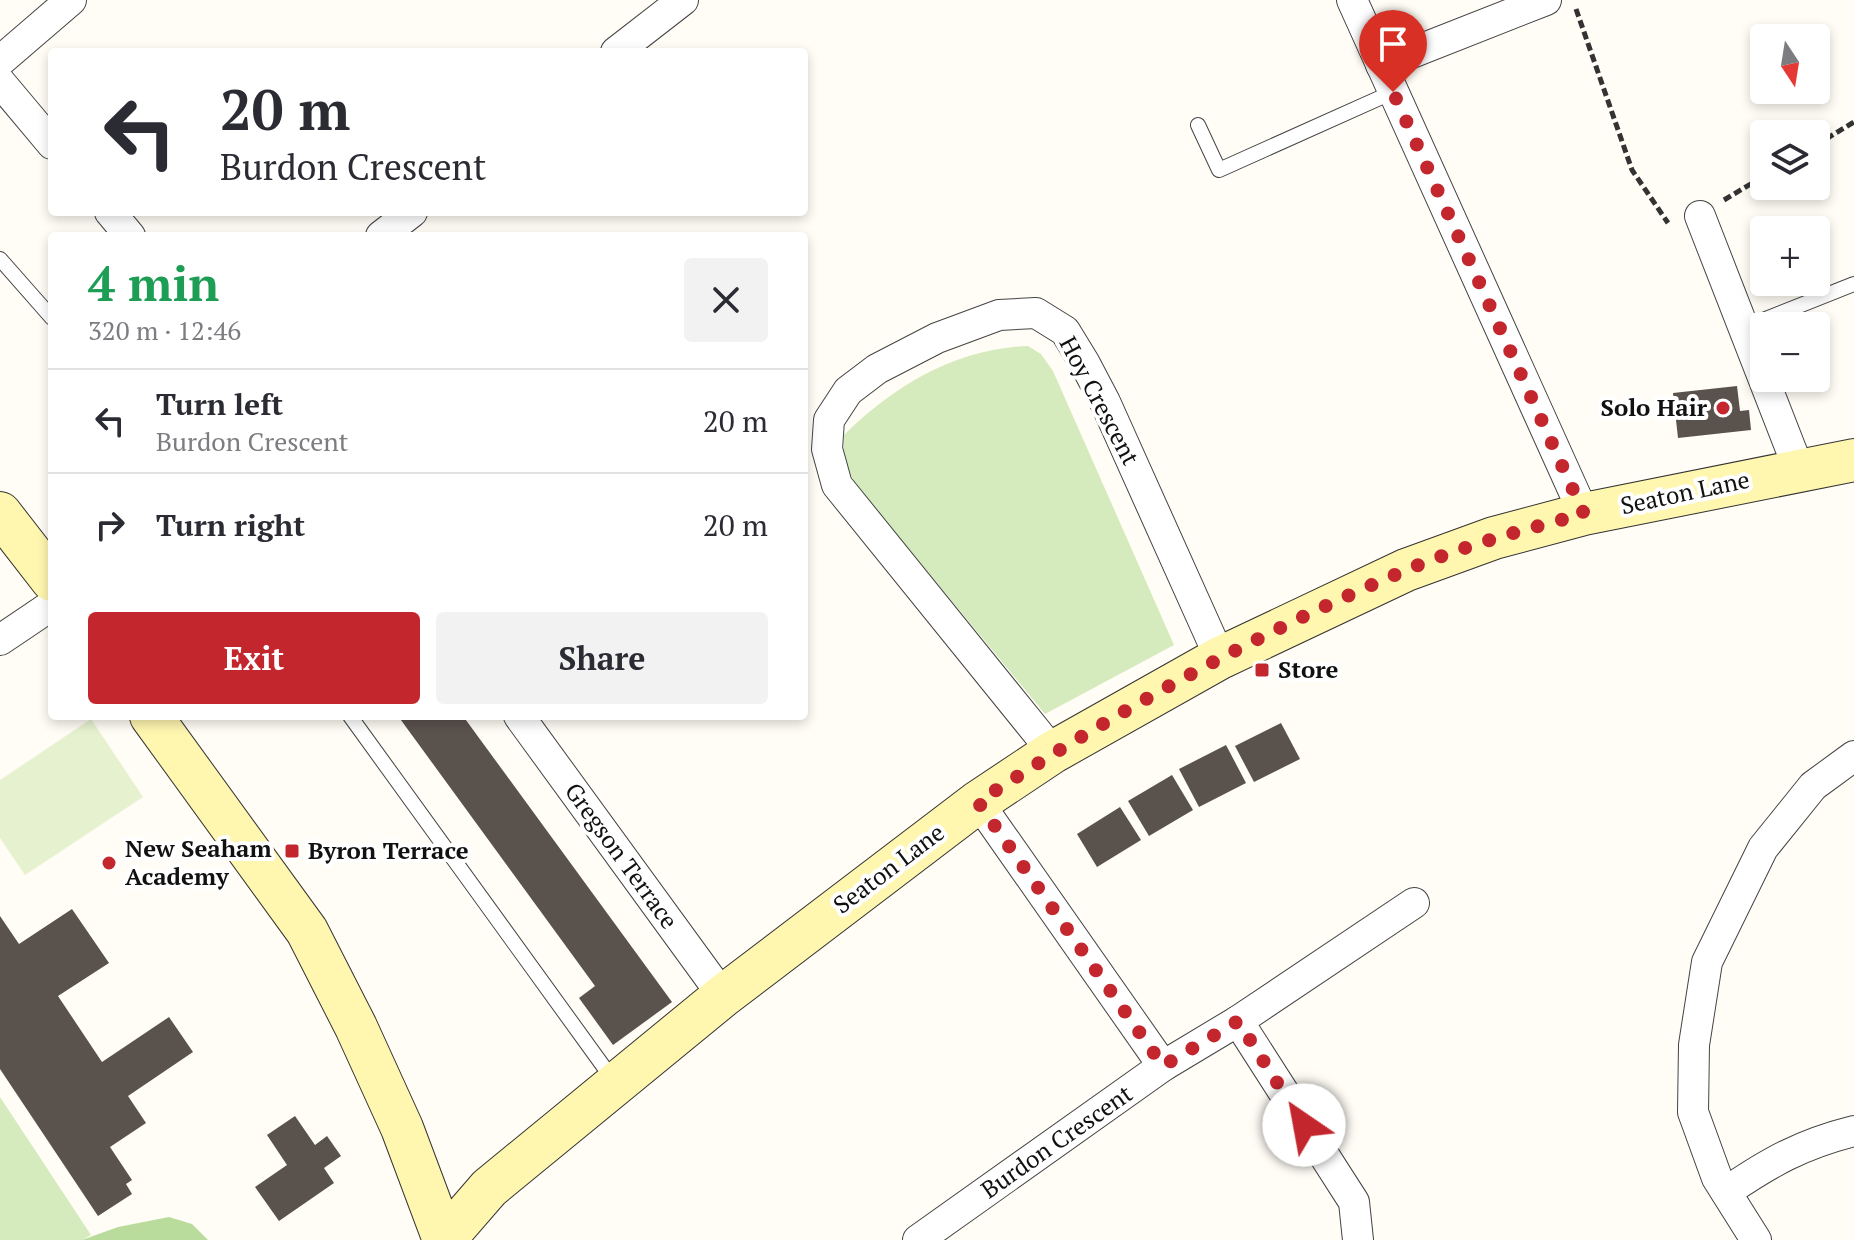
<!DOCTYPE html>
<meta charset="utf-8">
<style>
:root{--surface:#fff;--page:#f2f2f3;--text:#2b2b33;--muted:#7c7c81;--line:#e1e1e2;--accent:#c4262e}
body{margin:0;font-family:"PT Serif",serif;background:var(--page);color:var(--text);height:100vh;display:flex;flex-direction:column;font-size:30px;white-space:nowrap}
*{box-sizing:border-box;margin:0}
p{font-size:26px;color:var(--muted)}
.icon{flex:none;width:44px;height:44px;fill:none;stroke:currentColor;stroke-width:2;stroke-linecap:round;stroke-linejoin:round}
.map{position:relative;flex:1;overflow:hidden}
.panel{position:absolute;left:48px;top:232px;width:760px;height:488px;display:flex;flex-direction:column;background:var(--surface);border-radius:8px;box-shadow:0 4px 12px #0003}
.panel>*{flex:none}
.guide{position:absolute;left:48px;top:48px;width:760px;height:168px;border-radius:8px;box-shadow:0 4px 12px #0003;background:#fff;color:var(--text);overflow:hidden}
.needle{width:52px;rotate:168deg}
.fabs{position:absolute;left:1750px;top:24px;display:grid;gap:16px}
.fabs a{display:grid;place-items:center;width:80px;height:80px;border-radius:8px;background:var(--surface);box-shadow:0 4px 12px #0003;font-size:40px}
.pin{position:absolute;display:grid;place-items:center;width:68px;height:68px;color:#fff;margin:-82px -34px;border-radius:50% 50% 50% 0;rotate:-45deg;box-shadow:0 0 8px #0007}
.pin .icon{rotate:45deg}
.me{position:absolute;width:88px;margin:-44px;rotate:327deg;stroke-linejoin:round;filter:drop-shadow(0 0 6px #0008)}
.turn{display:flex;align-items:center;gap:28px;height:168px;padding:0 40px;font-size:36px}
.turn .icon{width:104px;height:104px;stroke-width:2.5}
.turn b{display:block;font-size:56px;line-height:68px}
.round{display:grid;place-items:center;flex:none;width:84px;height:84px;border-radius:8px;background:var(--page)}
.head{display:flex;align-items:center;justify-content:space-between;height:136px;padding:0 40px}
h1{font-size:48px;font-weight:800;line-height:60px;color:#1e9e55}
.cta{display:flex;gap:16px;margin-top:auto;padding:16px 40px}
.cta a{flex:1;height:92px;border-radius:8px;background:var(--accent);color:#fff;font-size:32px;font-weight:800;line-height:92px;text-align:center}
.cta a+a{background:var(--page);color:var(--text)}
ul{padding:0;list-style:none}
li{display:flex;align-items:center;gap:24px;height:104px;padding:0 40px;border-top:2px solid var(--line)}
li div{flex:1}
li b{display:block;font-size:30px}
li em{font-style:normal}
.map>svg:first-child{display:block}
.green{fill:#d5ebbd}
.forest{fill:#b9dc9c}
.pitch{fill:#e6f2cf}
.building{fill:#5a524d}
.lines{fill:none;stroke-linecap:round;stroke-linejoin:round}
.lane-casing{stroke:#444;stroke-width:16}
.street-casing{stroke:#444;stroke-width:32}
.secondary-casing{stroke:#333;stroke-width:44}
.path{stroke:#333;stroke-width:5;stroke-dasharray:8 4;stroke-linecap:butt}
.lane{stroke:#fff;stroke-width:14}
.street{stroke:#fff;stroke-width:30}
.secondary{stroke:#fff6b0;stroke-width:42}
.route{stroke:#c4262e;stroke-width:14;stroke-dasharray:0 25.2}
.poi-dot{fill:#c4262e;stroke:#fff;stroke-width:3}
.labels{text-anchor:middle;stroke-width:8;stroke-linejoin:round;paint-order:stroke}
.street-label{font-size:24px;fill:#111;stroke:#fff}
.poi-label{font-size:24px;font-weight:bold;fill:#111;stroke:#fff;text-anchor:start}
</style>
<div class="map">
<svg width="1854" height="1240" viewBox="0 0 1854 1240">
<rect width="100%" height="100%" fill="#fffdf5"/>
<!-- green -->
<g class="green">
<path d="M 1028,346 L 1041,354 L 1053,371 L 1174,645 L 1045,714 L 857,486 C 846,468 842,456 844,435 C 895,385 955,349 1028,346 Z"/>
<path d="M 0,1097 L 91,1235 L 82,1240 L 0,1240 Z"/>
</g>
<!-- forest -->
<path class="forest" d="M 169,1217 L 192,1224 L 208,1240 L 82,1240 L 118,1227 Z"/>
<!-- pitch -->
<path class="pitch" d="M 91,719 L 143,797 L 25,875 L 0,838 L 0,780 Z"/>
<!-- building -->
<g class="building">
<path d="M 1737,386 L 1740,411 L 1749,410 L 1751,430 L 1678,438 L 1673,393 Z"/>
<path d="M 398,716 L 463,716 L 672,1002 L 613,1045 L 579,998 L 595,986 Z"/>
<path d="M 1281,723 L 1300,759 L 1254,782 L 1235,746 Z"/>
<path d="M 1226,745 L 1246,783 L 1199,807 L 1179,769 Z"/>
<path d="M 1172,775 L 1193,810 L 1149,836 L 1128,801 Z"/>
<path d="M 1120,807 L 1141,840 L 1097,867 L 1077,834 Z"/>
<path d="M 72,909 L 109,963 L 58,996 L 102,1062 L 169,1017 L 193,1052 L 128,1096 L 146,1123 L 110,1147 L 132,1180 L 126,1184 L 132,1194 L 98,1216 L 0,1069 L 0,916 L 19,944 Z"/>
<path d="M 295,1116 L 315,1145 L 327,1136 L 341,1156 L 324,1168 L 334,1183 L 279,1221 L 255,1187 L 287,1165 L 267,1135 Z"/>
</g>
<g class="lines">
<defs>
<g id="lane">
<path d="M 1198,125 L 1219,170 L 1393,92"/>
<path d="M 0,259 L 52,318"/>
<path d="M 1743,328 L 1854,284"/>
<path d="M 350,716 L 614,1081"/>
</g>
<g id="street">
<path d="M 1352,0 L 1584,514"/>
<path d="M 616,52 L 683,0"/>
<path d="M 0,61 L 71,0"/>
<path d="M 1381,65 L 1546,0"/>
<path d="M 0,82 L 52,144"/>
<path d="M 110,212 L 130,236"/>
<path d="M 1700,216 L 1799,470"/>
<path d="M 381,236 L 412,212"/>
<path d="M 0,640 L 52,605"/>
<path d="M 519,716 L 723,996"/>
<path d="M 1053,752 L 837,485 L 827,449 L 829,420 L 848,391 L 877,369 L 937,338 L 999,315 L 1036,313 L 1065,331 L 1084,362 L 1105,402 L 1220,658"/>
<path d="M 978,802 L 1163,1066"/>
<path d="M 1238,1021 L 1354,1202 L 1358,1240"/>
<path d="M 1726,1192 C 1770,1162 1802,1144 1854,1131"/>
<path d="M 918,1240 L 1163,1066 L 1238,1021 L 1414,903"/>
<path d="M 1756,1240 L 1717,1178 L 1693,1112 L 1694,1045 L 1707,962 L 1763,848 L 1813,786 L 1854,756"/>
</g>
<g id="secondary">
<path d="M 0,513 L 52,580"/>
<path d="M 151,716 L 307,931 L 356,1027 L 402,1128 L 444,1240 L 489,1188 L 723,996 L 978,802 L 1053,752 L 1220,658 L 1406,570 L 1494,538 L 1584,514 L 1854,460"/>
</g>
</defs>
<!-- lane casing -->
<use href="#lane" class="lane-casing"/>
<!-- street casing -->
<use href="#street" class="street-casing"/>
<!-- secondary casing -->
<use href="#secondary" class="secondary-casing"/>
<!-- path -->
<g class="path">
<path d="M 1576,9 L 1632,170 L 1668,223"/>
<path d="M 1816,145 L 1854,122"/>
<path d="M 1724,200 L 1764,176"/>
</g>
<!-- lane -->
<use href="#lane" class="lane"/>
<!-- street -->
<use href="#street" class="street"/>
<!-- secondary -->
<use href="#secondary" class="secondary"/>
</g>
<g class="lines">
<!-- route -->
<path class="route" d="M 1304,1125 L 1238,1021 L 1163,1066 L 978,802 C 1113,713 1256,634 1404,571 C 1462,546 1523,530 1584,514 L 1393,92"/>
</g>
<!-- markers -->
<g class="poi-dot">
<circle cx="1723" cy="408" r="8"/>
<rect x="1254" y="662" width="16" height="16" rx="4"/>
<rect x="284" y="843" width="16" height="16" rx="4"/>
<circle cx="109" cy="863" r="8"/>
</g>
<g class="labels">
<!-- street labels -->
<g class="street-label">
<text transform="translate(1099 401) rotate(62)" y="8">Hoy Crescent</text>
<text transform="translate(1685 493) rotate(-12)" y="8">Seaton Lane</text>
<text transform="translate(621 856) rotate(54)" y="8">Gregson Terrace</text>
<text transform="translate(889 869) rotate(-37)" y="8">Seaton Lane</text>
<text transform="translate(1057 1142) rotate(-35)" y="8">Burdon Crescent</text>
</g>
<!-- poi labels -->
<g class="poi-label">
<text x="1707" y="416" text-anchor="end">Solo Hair</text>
<text x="1278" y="678">Store</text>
<text x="125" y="857">New Seaham<tspan x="125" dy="28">Academy</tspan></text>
<text x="308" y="859">Byron Terrace</text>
</g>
</g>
</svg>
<div class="fabs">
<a><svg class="needle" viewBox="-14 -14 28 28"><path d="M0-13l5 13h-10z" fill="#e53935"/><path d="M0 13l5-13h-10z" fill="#7c7c81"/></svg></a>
<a><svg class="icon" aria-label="layers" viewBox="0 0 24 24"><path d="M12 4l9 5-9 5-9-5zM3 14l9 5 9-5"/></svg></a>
<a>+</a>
<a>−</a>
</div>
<div class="pin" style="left:1393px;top:92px;background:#d93025"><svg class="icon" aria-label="arrive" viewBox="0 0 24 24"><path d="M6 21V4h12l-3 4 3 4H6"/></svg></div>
<svg class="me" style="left:1304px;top:1125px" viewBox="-20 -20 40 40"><circle r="19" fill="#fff"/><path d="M0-13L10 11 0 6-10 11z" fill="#c4262e"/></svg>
<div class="guide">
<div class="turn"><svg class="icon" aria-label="left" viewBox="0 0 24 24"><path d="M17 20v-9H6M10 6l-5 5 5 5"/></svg><div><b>20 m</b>Burdon Crescent</div></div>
</div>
<section class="panel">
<div class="head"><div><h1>4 min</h1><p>320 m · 12:46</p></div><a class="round"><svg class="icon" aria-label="close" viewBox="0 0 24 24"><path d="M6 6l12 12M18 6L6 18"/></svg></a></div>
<ul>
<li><svg class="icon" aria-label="left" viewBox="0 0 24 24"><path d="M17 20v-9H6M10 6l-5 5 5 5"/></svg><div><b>Turn left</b><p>Burdon Crescent</p></div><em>20 m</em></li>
<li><svg class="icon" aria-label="right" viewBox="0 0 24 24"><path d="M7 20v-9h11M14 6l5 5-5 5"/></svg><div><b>Turn right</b></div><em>20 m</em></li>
</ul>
<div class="cta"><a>Exit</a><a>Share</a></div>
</section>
</div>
